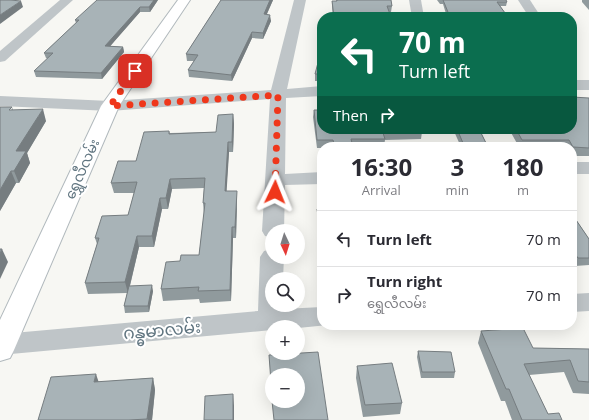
<!DOCTYPE html>
<meta charset="utf-8">
<style>
:root{--surface:#fff;--page:#f7f7f7;--text:#2b2b33;--muted:#7c7c81;--line:#e1e1e2}
body{margin:0;font-family:"Open Sans","Noto Sans Myanmar",sans-serif;background:var(--page);color:var(--text);height:100vh;display:flex;flex-direction:column;font-size:15px;white-space:nowrap}
*{box-sizing:border-box;margin:0}
p{font-size:13px;color:var(--muted)}
.icon{flex:none;width:22px;height:22px;fill:none;stroke:currentColor;stroke-width:2;stroke-linecap:round;stroke-linejoin:round}
.map{position:relative;flex:1;overflow:hidden}
.details{position:absolute;left:317px;top:142px;width:260px;height:188px;display:flex;flex-direction:column;background:var(--surface);border-radius:16px;box-shadow:0 4px 16px #0002}
.details>*{flex:none}
.guide{position:absolute;left:317px;top:12px;width:260px;height:122px;border-radius:16px;box-shadow:0 4px 16px #0002;background:#0b6e4f;color:#fff;overflow:hidden}
.needle{width:26px;rotate:176deg}
.fabs{position:absolute;left:265px;top:224px;display:grid;gap:8px}
.fabs a{display:grid;place-items:center;width:40px;height:40px;border-radius:50%;background:var(--surface);box-shadow:0 4px 16px #0002;font-size:20px}
.pin{position:absolute;display:grid;place-items:center;width:34px;height:34px;color:#fff;margin:-17px;border-radius:8px;box-shadow:0 2px 6px #0006}
.me{position:absolute;width:44px;margin:-22px;rotate:2deg;stroke-linejoin:round;filter:drop-shadow(0 0 3px #0008)}
.turn{display:flex;align-items:center;gap:14px;height:84px;padding:0 16px;font-size:18px}
.turn .icon{width:52px;height:52px;stroke-width:2.5}
.turn b{display:block;font-size:28px;line-height:34px}
.then{display:flex;align-items:center;height:38px;padding:0 16px;background:#0003;gap:8px;font-size:15px}
.eta{display:flex;justify-content:space-evenly;align-items:center;height:68px;text-align:center}
.eta b{font-size:24px;font-weight:700;line-height:28px}
ul{padding:0;list-style:none}
li{display:flex;align-items:center;gap:12px;height:56px;padding:0 16px;border-top:1px solid var(--line)}
li div{flex:1}
li b{display:block;font-size:15px}
li em{font-style:normal}
.map>svg:first-child{display:block}
.lines{fill:none;stroke-linecap:round;stroke-linejoin:round}
.secondary-casing{stroke:#b1b9bd;stroke-width:2}
.street{fill:#bfc5c8;fill-rule:evenodd}
.secondary{fill:#fff;fill-rule:evenodd}
.wall{fill:#909a9d}
.shaded-wall{fill:#767d80}
.building{fill:#a8b3b7;stroke:#767d80}
.route{stroke:#ef371b;stroke-width:7;stroke-dasharray:0 12.6}
.labels{text-anchor:middle;stroke-width:4;stroke-linejoin:round;paint-order:stroke}
.street-label{font-size:14px;fill:#607580;stroke:#fff}
.near-street-label{font-size:17px;fill:#607580;stroke:#fff}
</style>
<div class="map">
<svg width="589" height="420" viewBox="0 0 589 420">
<rect width="100%" height="100%" fill="#f7f7f3"/>
<g class="lines">
<defs>
<path id="secondary" d="M 178,0 L 190,0 L 119,106 L 14,350 L 10,358 L 0,361 L 0,320 L 101,106 Z"/>
</defs>
<!-- secondary casing -->
<use href="#secondary" class="secondary-casing"/>
<!-- street -->
<g class="street">
<path d="M 60,0 L 73,0 L 5,61 L 0,62 L 0,51 Z"/>
<path d="M 294,0 L 306,0 L 287,89 L 322,86 L 322,96 L 286,98 L 285,174 L 322,172 L 322,184 L 285,185 L 284,231 L 272,231 L 272,238 L 265,236 L 262,231 L 270,99 L 110,111 L 0,106 L 0,96 L 110,101 L 271,90 Z"/>
<path d="M 409,0 L 421,0 L 424,17 L 412,17 Z"/>
<path d="M 518,0 L 530,0 L 541,17 L 529,17 Z"/>
<rect x="572" y="80" width="17" height="10"/>
<rect x="572" y="162" width="17" height="12"/>
<path d="M 272,249 L 272,257 L 284,257 L 283,279 L 272,279 L 272,305 L 283,305 L 283,309 L 322,307 L 322,325 L 328,325 L 298,328 L 272,327 L 272,330 L 0,355 L 0,335 L 2,334 L 258,311 L 260,257 L 264,251 Z"/>
<path d="M 589,293 L 589,311 L 572,312 L 572,294 Z"/>
</g>
<!-- secondary -->
<use href="#secondary" class="secondary"/>
</g>
<!-- wall -->
<g class="wall">
<path d="M 158,0 L 150,12 L 140,12 L 110,46 L 123,47 L 124,52 L 102,79 L 36,77 L 34,71 L 48,59 L 46,58 L 44,53 L 76,23 L 75,20 Z"/>
<path d="M 221,0 L 273,0 L 267,14 L 271,21 L 263,39 L 252,38 L 232,81 L 189,77 L 188,70 L 194,61 L 187,61 L 186,54 Z"/>
<path d="M 336,0 L 391,0 L 392,6 L 391,12 L 389,12 L 391,17 L 333,17 L 332,7 L 332,1 L 336,1 Z"/>
<path d="M 437,0 L 506,0 L 507,2 L 506,6 L 500,6 L 508,17 L 447,17 L 443,4 L 440,4 Z"/>
<path d="M 582,0 L 589,0 L 589,10 L 582,2 Z"/>
<path d="M 322,55 L 322,81 L 315,81 L 315,74 Z"/>
<path d="M 589,98 L 589,156 L 572,156 L 572,147 L 519,147 L 509,129 L 572,129 Z"/>
<path d="M 12,107 L 13,110 L 46,121 L 27,153 L 30,163 L 19,183 L 16,183 L 0,211 Z"/>
<path d="M 314,110 L 422,132 L 421,139 L 385,140 L 384,146 L 322,147 L 322,148 L 317,148 L 313,117 Z"/>
<path d="M 233,114 L 234,124 L 233,152 L 229,152 L 226,191 L 237,201 L 236,238 L 233,238 L 231,301 L 200,303 L 199,299 L 163,301 L 161,289 L 180,261 L 199,255 L 204,214 L 203,203 L 204,188 L 172,189 L 168,209 L 162,209 L 154,247 L 139,247 L 130,286 L 153,291 L 149,312 L 125,313 L 124,306 L 127,293 L 88,294 L 85,283 L 97,244 L 95,238 L 128,215 L 134,193 L 114,193 L 111,183 L 169,131 L 170,133 L 216,132 Z"/>
<path d="M 453,129 L 479,129 L 486,143 L 486,147 L 461,147 Z"/>
<path d="M 317,209 L 322,209 L 322,238 L 320,238 L 317,219 Z"/>
<path d="M 572,214 L 589,239 L 589,265 L 575,266 L 572,262 Z"/>
<path d="M 481,331 L 533,348 L 589,349 L 589,394 L 573,393 L 564,372 L 529,375 L 548,414 L 562,420 L 512,420 L 505,401 L 501,401 L 478,343 Z"/>
<path d="M 418,351 L 455,372 L 454,378 L 421,378 L 417,357 Z"/>
<path d="M 357,366 L 402,403 L 400,414 L 363,417 L 356,378 Z"/>
<path d="M 153,378 L 155,390 L 152,420 L 38,420 L 98,382 Z"/>
</g>
<!-- shaded-wall -->
<g class="shaded-wall">
<path d="M 154,0 L 158,0 L 150,12 L 149,7 Z"/>
<path d="M 270,0 L 273,0 L 264,20 L 264,14 Z"/>
<path d="M 21,1 L 23,7 L 0,24 L 0,15 Z"/>
<path d="M 140,7 L 140,12 L 106,51 L 105,46 Z"/>
<path d="M 270,15 L 271,21 L 263,39 L 263,33 Z"/>
<path d="M 252,32 L 252,38 L 232,81 L 231,75 Z"/>
<path d="M 123,47 L 124,52 L 102,79 L 101,73 Z"/>
<path d="M 43,109 L 46,121 L 27,153 L 30,163 L 19,183 L 14,171 L 16,151 Z"/>
<path d="M 233,114 L 234,124 L 233,152 L 232,142 Z"/>
<path d="M 228,142 L 229,152 L 226,202 L 225,191 Z"/>
<path d="M 11,171 L 16,183 L 0,211 L 0,190 Z"/>
<path d="M 170,179 L 172,189 L 168,209 L 166,198 Z"/>
<path d="M 237,191 L 237,201 L 236,238 L 235,227 Z"/>
<path d="M 160,198 L 162,209 L 154,247 L 152,236 Z"/>
<path d="M 232,227 L 233,238 L 231,301 L 230,290 Z"/>
<path d="M 137,236 L 139,247 L 128,293 L 125,282 Z"/>
<path d="M 2,249 L 8,262 L 0,279 L 0,254 Z"/>
<path d="M 152,285 L 153,291 L 149,312 L 148,306 Z"/>
<path d="M 96,374 L 100,386 L 94,382 Z"/>
<path d="M 153,378 L 155,390 L 152,420 L 148,420 L 147,419 Z"/>
<path d="M 233,394 L 234,406 L 234,420 L 233,420 Z"/>
</g>
<!-- building -->
<g class="building">
<path d="M 0,0 L 10,0 L 21,1 L 0,15 Z"/>
<path d="M 97,0 L 154,0 L 149,7 L 140,7 L 105,46 L 123,47 L 101,73 L 34,71 L 53,53 L 44,53 L 79,20 L 75,20 Z"/>
<path d="M 221,0 L 270,0 L 264,14 L 270,15 L 263,33 L 252,32 L 231,75 L 188,70 L 198,55 L 186,54 Z"/>
<path d="M 337,0 L 391,0 L 392,6 L 387,6 L 391,17 L 334,17 L 332,1 L 337,1 Z"/>
<path d="M 443,0 L 506,0 L 507,2 L 497,2 L 508,17 L 450,17 Z"/>
<path d="M 320,55 L 322,55 L 322,74 L 315,74 Z"/>
<path d="M 572,97 L 589,98 L 589,148 L 573,147 L 569,140 L 522,140 L 516,129 L 572,129 Z"/>
<path d="M 0,107 L 12,107 L 9,110 L 43,109 L 16,151 L 26,151 L 14,171 L 11,171 L 0,190 Z"/>
<path d="M 314,110 L 322,110 L 322,129 L 421,129 L 422,132 L 383,133 L 385,139 L 351,139 L 353,147 L 335,147 L 333,140 L 317,140 Z"/>
<path d="M 233,114 L 232,142 L 228,142 L 225,191 L 237,191 L 235,227 L 232,227 L 230,290 L 198,291 L 199,287 L 161,289 L 166,262 L 180,261 L 181,255 L 199,255 L 205,203 L 203,203 L 205,178 L 170,179 L 166,198 L 160,198 L 152,236 L 137,236 L 125,282 L 85,283 L 99,238 L 95,238 L 102,216 L 128,215 L 137,182 L 111,183 L 118,161 L 136,161 L 144,132 L 169,131 L 169,134 L 216,132 L 218,115 Z"/>
<path d="M 457,129 L 479,129 L 486,143 L 463,143 Z"/>
<path d="M 317,209 L 322,209 L 322,228 L 320,228 Z"/>
<path d="M 572,214 L 589,239 L 589,258 L 578,258 L 575,254 L 572,254 Z"/>
<path d="M 0,249 L 2,249 L 0,254 Z"/>
<path d="M 152,285 L 148,306 L 124,306 L 129,286 Z"/>
<path d="M 523,328 L 533,348 L 589,349 L 589,382 L 578,381 L 570,360 L 524,364 L 548,414 L 559,413 L 562,420 L 522,420 L 509,389 L 506,389 L 481,331 Z"/>
<path d="M 418,351 L 451,352 L 455,372 L 422,372 Z"/>
<path d="M 318,352 L 328,420 L 274,420 L 272,401 L 298,401 L 298,375 L 272,375 L 272,396 L 269,355 Z"/>
<path d="M 392,363 L 402,403 L 365,405 L 357,366 Z"/>
<path d="M 96,374 L 94,382 L 153,378 L 147,419 L 129,420 L 38,420 L 51,377 Z"/>
<path d="M 233,394 L 233,420 L 204,420 L 205,396 Z"/>
</g>
<g class="lines">
<!-- route -->
<path class="route" d="M 135,71 L 110,106 L 278,95 L 275,192"/>
</g>
<g class="labels">
<!-- street labels -->
<g class="street-label">
<text transform="translate(82 169) rotate(-66)" y="5">ရွှေလီလမ်း</text>
</g>
<!-- near-street labels -->
<g class="near-street-label">
<text transform="translate(162 330) rotate(-5)" y="6">ဂန္ဓမာလမ်း</text>
</g>
</g>
</svg>
<div class="fabs">
<a><svg class="needle" viewBox="-14 -14 28 28"><path d="M0-13l5 13h-10z" fill="#e53935"/><path d="M0 13l5-13h-10z" fill="#7c7c81"/></svg></a>
<a><svg class="icon" aria-label="search" viewBox="0 0 24 24"><circle cx="10" cy="10" r="6"/><path d="M15 15l6 6"/></svg></a>
<a>+</a>
<a>−</a>
</div>
<div class="pin" style="left:135px;top:71px;background:#d93025"><svg class="icon" aria-label="arrive" viewBox="0 0 24 24"><path d="M6 21V4h12l-3 4 3 4H6"/></svg></div>
<svg class="me" style="left:275px;top:192px" viewBox="-20 -20 40 40"><path d="M0-17L14 15 0 8-14 15z" fill="#ef371b" stroke="#fff" stroke-width="4"/></svg>
<div class="guide">
<div class="turn"><svg class="icon" aria-label="left" viewBox="0 0 24 24"><path d="M17 20v-9H6M10 6l-5 5 5 5"/></svg><div><b>70 m</b>Turn left</div></div>
<div class="then">Then<svg class="icon" aria-label="right" viewBox="0 0 24 24"><path d="M7 20v-9h11M14 6l5 5-5 5"/></svg></div>
</div>
<section class="details">
<div class="eta">
<div><b>16:30</b><p>Arrival</p></div>
<div><b>3</b><p>min</p></div>
<div><b>180</b><p>m</p></div>
</div>
<ul>
<li><svg class="icon" aria-label="left" viewBox="0 0 24 24"><path d="M17 20v-9H6M10 6l-5 5 5 5"/></svg><div><b>Turn left</b></div><em>70 m</em></li>
<li><svg class="icon" aria-label="right" viewBox="0 0 24 24"><path d="M7 20v-9h11M14 6l5 5-5 5"/></svg><div><b>Turn right</b><p>ရွှေလီလမ်း</p></div><em>70 m</em></li>
</ul>
</section>
</div>
